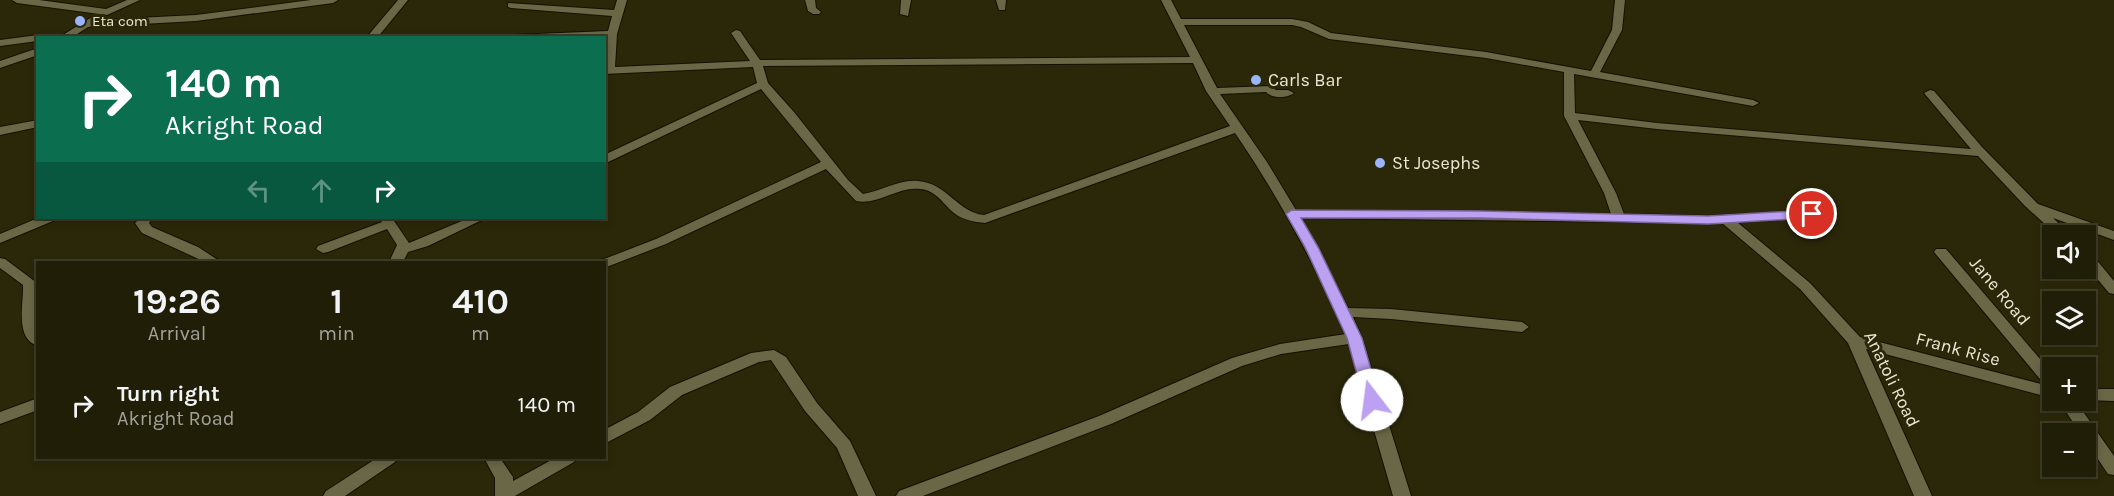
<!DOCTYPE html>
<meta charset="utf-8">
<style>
:root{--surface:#201e07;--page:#2d2b15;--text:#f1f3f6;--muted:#a2a29b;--line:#3d3c28}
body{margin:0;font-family:Karla,sans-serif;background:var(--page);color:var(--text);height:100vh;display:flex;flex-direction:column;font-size:22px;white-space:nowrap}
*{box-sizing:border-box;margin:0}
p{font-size:20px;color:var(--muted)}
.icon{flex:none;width:33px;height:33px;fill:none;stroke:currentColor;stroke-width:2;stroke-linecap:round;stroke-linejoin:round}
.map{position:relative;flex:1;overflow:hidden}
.side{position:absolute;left:36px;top:261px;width:570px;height:198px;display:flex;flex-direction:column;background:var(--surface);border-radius:0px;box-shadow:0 3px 9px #0003,0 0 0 2px var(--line)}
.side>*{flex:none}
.top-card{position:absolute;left:36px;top:36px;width:570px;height:183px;border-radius:0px;box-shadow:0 3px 9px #0003,0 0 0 2px var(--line);background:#0b6e4f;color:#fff;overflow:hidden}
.fabs{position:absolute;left:2042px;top:225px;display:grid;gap:12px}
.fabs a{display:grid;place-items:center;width:54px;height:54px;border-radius:0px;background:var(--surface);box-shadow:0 3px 9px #0003,0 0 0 2px var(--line);font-size:30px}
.pin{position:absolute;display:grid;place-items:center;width:51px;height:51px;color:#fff;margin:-26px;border:3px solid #fff;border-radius:50%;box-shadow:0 2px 6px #0007}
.me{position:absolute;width:66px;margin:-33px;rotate:345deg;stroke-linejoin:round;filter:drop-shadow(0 0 4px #0008)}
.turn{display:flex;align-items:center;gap:21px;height:126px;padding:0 30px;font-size:27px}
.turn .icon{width:78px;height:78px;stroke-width:2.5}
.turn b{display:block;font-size:42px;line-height:51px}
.lanes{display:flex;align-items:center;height:57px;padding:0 30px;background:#0003;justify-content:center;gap:30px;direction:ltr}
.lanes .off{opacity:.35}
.eta{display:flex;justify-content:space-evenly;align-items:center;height:102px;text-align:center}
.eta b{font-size:36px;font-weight:700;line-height:42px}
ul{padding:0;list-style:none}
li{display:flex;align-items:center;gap:18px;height:84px;padding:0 30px}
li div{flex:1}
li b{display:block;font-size:22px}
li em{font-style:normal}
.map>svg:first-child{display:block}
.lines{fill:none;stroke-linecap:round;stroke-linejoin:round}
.street-casing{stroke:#141000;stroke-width:2}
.street{fill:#6a6747;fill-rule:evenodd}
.route{fill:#bca0f2;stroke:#7a689d;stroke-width:1.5}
.poi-dot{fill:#9ab5fd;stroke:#2b2809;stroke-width:2}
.labels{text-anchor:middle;stroke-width:6;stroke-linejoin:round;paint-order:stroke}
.far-poi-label{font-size:15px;fill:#e9e8d6;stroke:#2b2809;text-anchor:start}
.poi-label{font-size:18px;fill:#e9e8d6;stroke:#2b2809;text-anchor:start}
.street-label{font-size:18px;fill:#e9e8d6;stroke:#2b2809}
</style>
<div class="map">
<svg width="2114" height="496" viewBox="0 0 2114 496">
<rect width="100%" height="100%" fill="#2b2809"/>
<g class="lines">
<defs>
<g id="street">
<path d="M 12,0 L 39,0 L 106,9 L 127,0 L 140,0 L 107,15 L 17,3 Z"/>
<path d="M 311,0 L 338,0 L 333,3 L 196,21 L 88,27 L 71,38 L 58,38 L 92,17 L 97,20 L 196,15 Z"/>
<path d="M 398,0 L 408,0 L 377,38 L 366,38 Z"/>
<path d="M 617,0 L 627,0 L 617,34 L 615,67 L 750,61 L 731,33 L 736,30 L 740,31 L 760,60 L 1190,57 L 1161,0 L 1171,0 L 1181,19 L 1292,19 L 1308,22 L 1331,33 L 1486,52 L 1591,71 L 1612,30 L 1615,0 L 1625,0 L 1622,30 L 1600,72 L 1753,100 L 1759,103 L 1753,106 L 1574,74 L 1575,113 L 1657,123 L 1971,149 L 1924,93 L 1930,90 L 1934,91 L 1982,147 L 2038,204 L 2114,231 L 2114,240 L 2053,218 L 2072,236 L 2058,236 L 2025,206 L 1978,156 L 1657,129 L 1578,120 L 1616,193 L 1624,214 L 1708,216 L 1817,211 L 1818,214 L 1817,217 L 1812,218 L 1737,222 L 1810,283 L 1860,337 L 2045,385 L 1934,252 L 1936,249 L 1946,249 L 2052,373 L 2052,398 L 1866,349 L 1932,496 L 1914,496 L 1848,343 L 1800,289 L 1722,223 L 1301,218 L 1348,308 L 1391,309 L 1522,322 L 1529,327 L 1522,332 L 1391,319 L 1353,317 L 1362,338 L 1411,496 L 1393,496 L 1349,344 L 1281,354 L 1242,366 L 1111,424 L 923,496 L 896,496 L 899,491 L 1099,416 L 1232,358 L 1280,344 L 1346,334 C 1315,264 1278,196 1235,133 L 985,223 C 974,222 963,220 954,213 C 943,204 936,190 920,189 C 898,186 877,206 856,201 L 826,169 L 666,244 L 604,268 L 604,262 L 598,262 L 599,261 L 656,239 L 821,162 L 761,89 L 604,164 L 604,155 L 757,83 L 753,67 L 604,74 L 607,37 L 508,38 L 513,35 L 608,31 L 612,16 L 511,8 L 508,7 L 508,3 L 614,10 ZM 1184,25 L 1292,25 L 1301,27 L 1329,39 L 1486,58 L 1564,72 L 1564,116 L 1604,193 L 1611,214 L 1296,210 L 1267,162 L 1220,94 L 1266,92 C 1272,99 1288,98 1294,93 L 1288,90 L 1276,90 L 1270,86 L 1217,88 ZM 1193,63 L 1206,91 L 1230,126 L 984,215 C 957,212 947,183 918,181 C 899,179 882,191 863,194 L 848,180 L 794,112 L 768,83 L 763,66 Z"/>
<path d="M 805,0 L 815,0 L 816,8 L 821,12 L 819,14 L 813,14 L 808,11 Z"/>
<path d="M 901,0 L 911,0 L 908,16 L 900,14 Z"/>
<path d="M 996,0 L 1006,0 L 1005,10 L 999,10 Z"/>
<path d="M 38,35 L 43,38 L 38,38 L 38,41 L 0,46 L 0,40 Z"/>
<path d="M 38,48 L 38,55 L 0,68 L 0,61 Z"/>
<path d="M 38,120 L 38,127 L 0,135 L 0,127 Z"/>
<path d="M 38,218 L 55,218 L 53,221 L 0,243 L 0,234 Z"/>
<path d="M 140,218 L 152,218 L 149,223 L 152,227 L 198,247 L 221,262 L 205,262 L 142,233 L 135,223 Z"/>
<path d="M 379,218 L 392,218 L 409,243 L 469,218 L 486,218 L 428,246 L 408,252 L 403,262 L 389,262 L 397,245 L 387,229 L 328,252 L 323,253 L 316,249 L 318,246 L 382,222 Z"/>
<path d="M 2085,251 L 2090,252 L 2114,281 L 2114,294 L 2109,293 L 2085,264 Z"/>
<path d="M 0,258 L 5,259 L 37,283 L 38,346 C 14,339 24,302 23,285 L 0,268 Z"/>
<path d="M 774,350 L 786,357 L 817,403 L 850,441 L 876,496 L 858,496 L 837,448 L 805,411 L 771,360 L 759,362 L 682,395 L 650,420 L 604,444 L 604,430 L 638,412 L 670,387 L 751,353 Z"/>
<path d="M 2085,389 L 2114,389 L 2114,401 L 2085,400 Z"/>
<path d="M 38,398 L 38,410 L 0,424 L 0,412 Z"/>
<path d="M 2058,400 L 2075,400 L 2114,456 L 2114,475 L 2108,474 L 2085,440 L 2085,434 L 2081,434 Z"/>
<path d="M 377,458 L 397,458 L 395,462 L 345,496 L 323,496 L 326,491 Z"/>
<path d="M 484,458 L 500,458 L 513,477 L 513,481 L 555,458 L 576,458 L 574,462 L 515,496 L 495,496 L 495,478 Z"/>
</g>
</defs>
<!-- street casing -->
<use href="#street" class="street-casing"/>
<!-- street -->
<use href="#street" class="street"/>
</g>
<!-- route -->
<path class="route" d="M 1292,210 L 1479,211 L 1708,216 L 1812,210 L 1818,214 L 1812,218 L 1708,224 L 1479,218 L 1301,218 L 1318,247 L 1362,338 L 1380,400 L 1377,404 L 1366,404 L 1364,400 L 1347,338 L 1305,247 L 1286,214 Z"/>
<!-- markers -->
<g class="poi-dot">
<circle cx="80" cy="21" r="6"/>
<circle cx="1256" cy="80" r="6"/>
<circle cx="1380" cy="163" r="6"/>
</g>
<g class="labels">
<!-- far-poi labels -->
<g class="far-poi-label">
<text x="92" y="26">Eta com</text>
</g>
<!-- poi labels -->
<g class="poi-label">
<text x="1268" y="86">Carls Bar</text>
<text x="1392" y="169">St Josephs</text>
</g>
<!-- street labels -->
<g class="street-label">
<text transform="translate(2000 291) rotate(50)" y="6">Jane Road</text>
<text transform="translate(1958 349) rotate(15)" y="6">Frank Rise</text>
<text transform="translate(1892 379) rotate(64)" y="6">Anatoli Road</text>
</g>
</g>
</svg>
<div class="fabs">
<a><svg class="icon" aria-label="sound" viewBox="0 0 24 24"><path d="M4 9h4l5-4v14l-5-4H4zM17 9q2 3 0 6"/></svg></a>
<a><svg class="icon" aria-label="layers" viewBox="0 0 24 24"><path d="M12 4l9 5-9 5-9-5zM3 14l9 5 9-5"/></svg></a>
<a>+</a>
<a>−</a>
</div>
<div class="pin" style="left:1812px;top:214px;background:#d93025"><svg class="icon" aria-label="arrive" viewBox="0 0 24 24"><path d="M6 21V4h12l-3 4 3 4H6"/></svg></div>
<svg class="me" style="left:1372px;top:400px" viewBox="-20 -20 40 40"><circle r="19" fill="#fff"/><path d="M0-13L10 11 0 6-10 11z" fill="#bca0f2"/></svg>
<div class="top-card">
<div class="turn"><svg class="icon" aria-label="right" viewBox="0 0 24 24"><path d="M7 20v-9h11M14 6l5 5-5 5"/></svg><div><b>140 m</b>Akright Road</div></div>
<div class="lanes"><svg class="icon off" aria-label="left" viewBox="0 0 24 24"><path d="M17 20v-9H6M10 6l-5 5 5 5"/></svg><svg class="icon off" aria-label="ahead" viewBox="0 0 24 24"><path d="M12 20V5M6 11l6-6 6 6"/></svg><svg class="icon" aria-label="right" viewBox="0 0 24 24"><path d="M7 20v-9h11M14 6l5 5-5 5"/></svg></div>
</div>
<section class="side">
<div class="eta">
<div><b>19:26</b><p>Arrival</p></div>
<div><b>1</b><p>min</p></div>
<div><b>410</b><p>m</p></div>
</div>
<ul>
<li><svg class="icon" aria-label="right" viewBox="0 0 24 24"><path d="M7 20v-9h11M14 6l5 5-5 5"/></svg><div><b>Turn right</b><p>Akright Road</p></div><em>140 m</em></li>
</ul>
</section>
</div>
